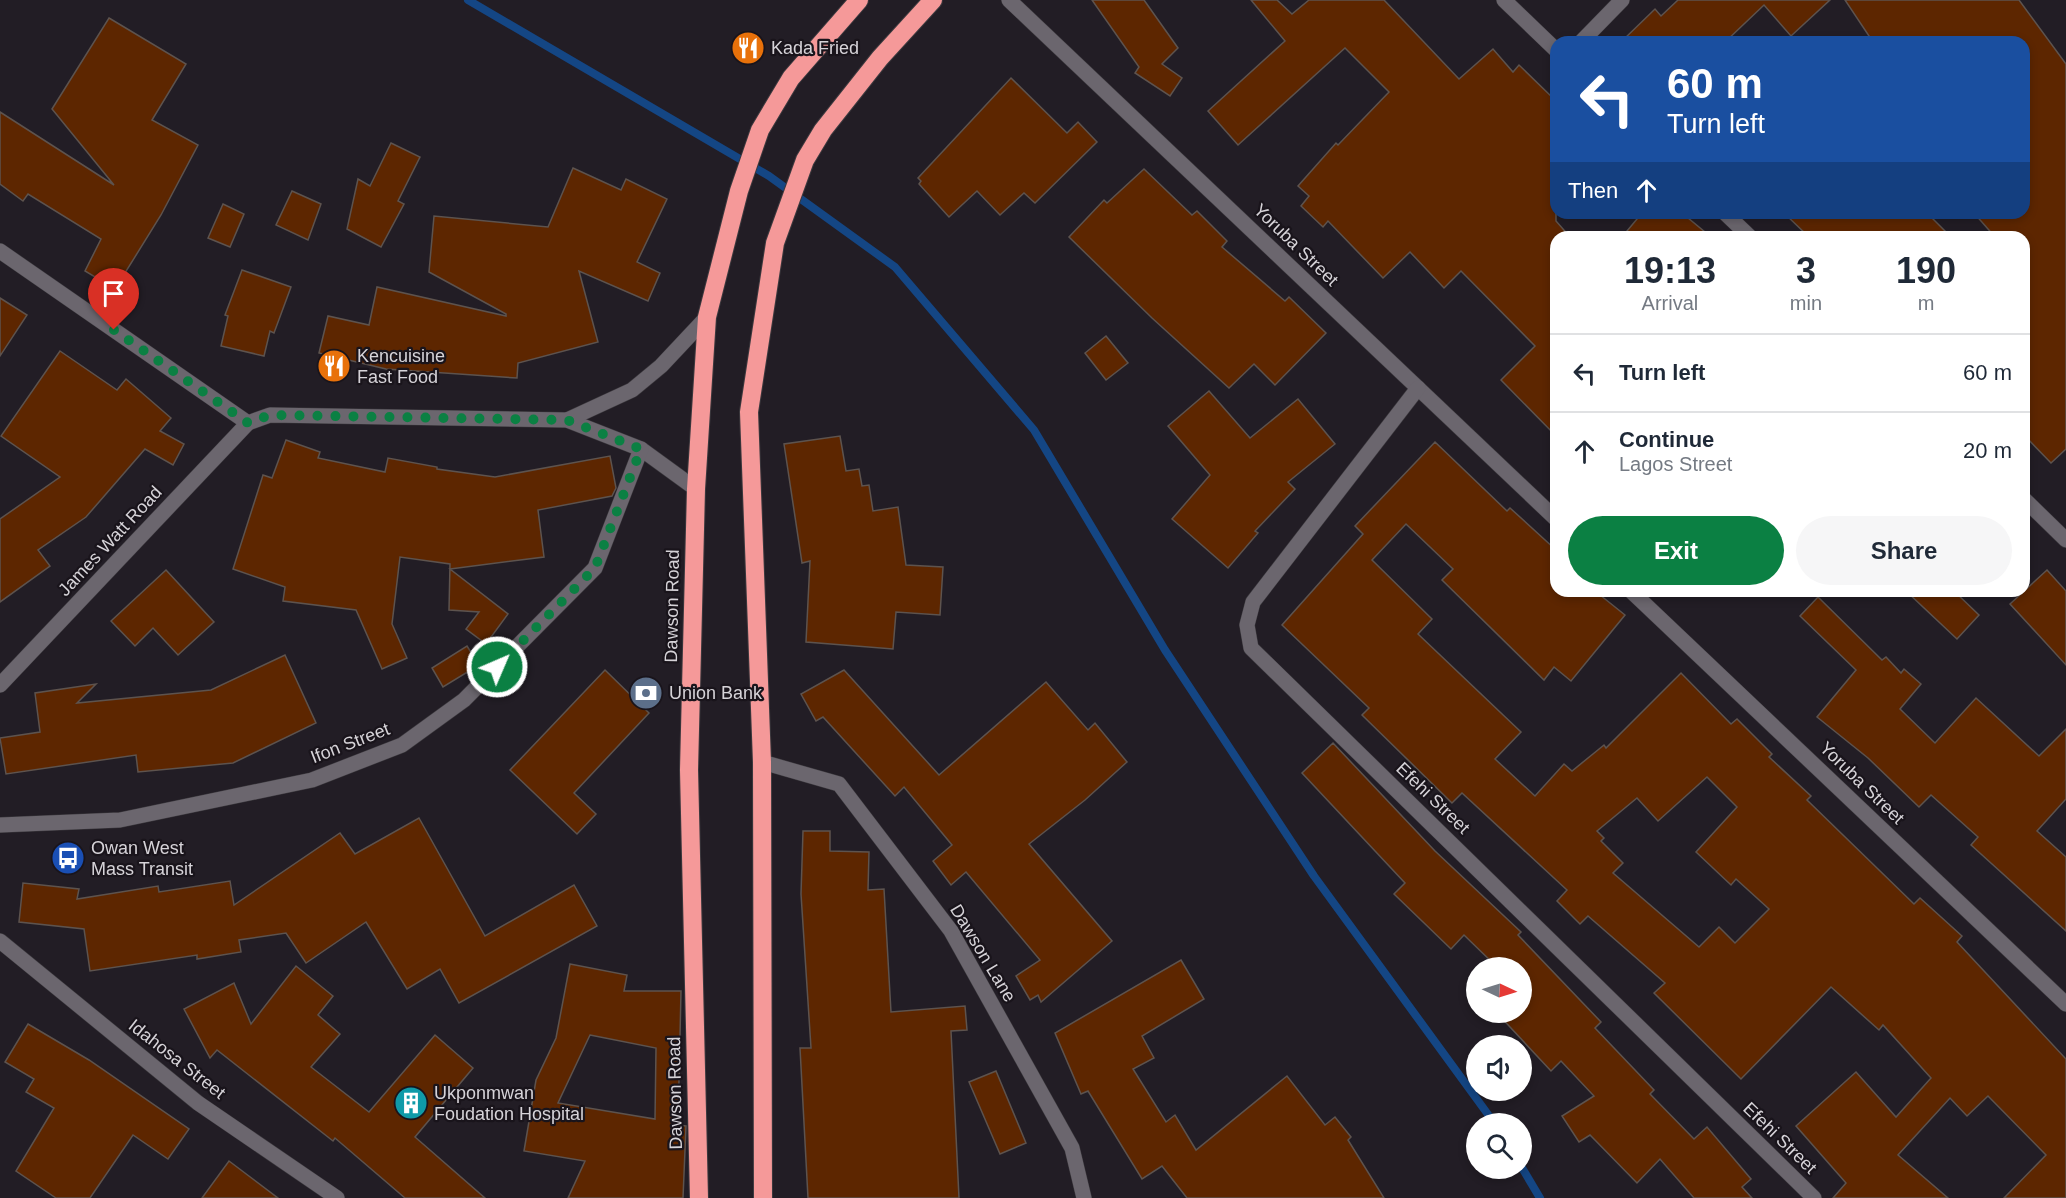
<!DOCTYPE html>
<style>
:root{--surface:#fff;--page:#f6f6f7;--text:#1f2937;--muted:#747a83;--line:#e0e1e3;--accent:#0b8043}
body{margin:0;font-family:Helvetica,sans-serif;background:var(--page);color:var(--text);height:100vh;display:flex;flex-direction:column;font-size:22px;white-space:nowrap}
*{box-sizing:border-box;margin:0}
p{font-size:20px;color:var(--muted)}
.icon{flex:none;width:33px;height:33px;fill:none;stroke:currentColor;stroke-width:2;stroke-linecap:round;stroke-linejoin:round}
.map{position:relative;flex:1;overflow:hidden}
.panel{position:absolute;left:1550px;top:231px;width:480px;height:366px;display:flex;flex-direction:column;background:var(--surface);border-radius:18px;box-shadow:0 3px 9px #0003}
.panel>*{flex:none}
.guide{position:absolute;left:1550px;top:36px;width:480px;height:183px;border-radius:18px;box-shadow:0 3px 9px #0003;background:#1a4fa0;color:#fff;overflow:hidden}
.needle{width:39px;rotate:94deg}
.fabs{position:absolute;left:1466px;top:957px;display:grid;gap:12px}
.fabs a{display:grid;place-items:center;width:66px;height:66px;border-radius:50%;background:var(--surface);box-shadow:0 3px 9px #0003;font-size:30px}
.pin{position:absolute;display:grid;place-items:center;width:51px;height:51px;color:#fff;margin:-62px -26px;border-radius:50% 50% 50% 0;rotate:-45deg;box-shadow:0 0 6px #0007}
.pin .icon{rotate:45deg}
.me{position:absolute;width:66px;margin:-33px;rotate:45deg;stroke-linejoin:round;filter:drop-shadow(0 0 4px #0008)}
.turn{display:flex;align-items:center;gap:21px;height:126px;padding:0 18px;font-size:27px}
.turn .icon{width:78px;height:78px;stroke-width:2.5}
.turn b{display:block;font-size:42px;line-height:51px}
.then{display:flex;align-items:center;height:57px;padding:0 18px;background:#0003;gap:12px;font-size:22px}
.eta{display:flex;justify-content:space-evenly;align-items:center;height:102px;text-align:center}
.eta b{font-size:36px;font-weight:600;line-height:42px}
.action{display:flex;gap:12px;margin-top:auto;padding:12px 18px}
.action a{flex:1;height:69px;border-radius:36px;background:var(--accent);color:#fff;font-size:24px;font-weight:600;line-height:69px;text-align:center}
.action a+a{background:var(--page);color:var(--text)}
ul{padding:0;list-style:none}
li{display:flex;align-items:center;gap:18px;height:78px;padding:0 18px;border-top:2px solid var(--line)}
li div{flex:1}
li b{display:block;font-size:22px}
li em{font-style:normal}
.map>svg:first-child{display:block}
.lines{fill:none;stroke-linecap:round;stroke-linejoin:round}
.stream{stroke:#144684;stroke-width:8}
.building{fill:#5d2600;stroke:#5d534e;stroke-width:1.5;fill-rule:evenodd}
.minor-casing{stroke:#3c393e;stroke-width:16}
.highway-casing{stroke:#3c393e;stroke-width:20}
.minor{stroke:#6b666e;stroke-width:15}
.highway{stroke:#f59999;stroke-width:18}
.route{stroke:#0b8043;stroke-width:10;stroke-dasharray:0 18}
.labels{text-anchor:middle;stroke-width:4.5;stroke-linejoin:round;paint-order:stroke}
.poi-label{font-size:18px;fill:#d6d3d8;stroke:#19141b;text-anchor:start}
.street-label{font-size:18px;fill:#d6d3d8;stroke:#19141b}
</style>
<div class="map">
<svg width="2066" height="1198" viewBox="0 0 2066 1198">
<rect width="100%" height="100%" fill="#221d25"/>
<g class="lines">
<!-- stream -->
<g class="stream">
<path d="M 468,0 L 769,176 L 895,267 L 1034,430 L 1165,650 L 1314,876 L 1495,1124"/>
<path d="M 1521,1166 L 1540,1198"/>
</g>
</g>
<!-- building -->
<g class="building">
<path d="M 1092,0 L 1144,0 L 1178,48 L 1162,64 L 1182,78 L 1170,96 L 1135,73 L 1139,67 Z"/>
<path d="M 1251,0 L 1277,0 L 1292,14 L 1309,0 L 1384,0 L 1459,79 L 1493,49 L 1513,72 L 1519,65 L 1556,101 L 1556,221 L 1570,237 L 1556,237 L 1556,436 L 1501,380 L 1535,346 L 1461,271 L 1444,288 L 1410,252 L 1383,278 L 1328,221 L 1323,227 L 1301,206 L 1309,196 L 1298,186 L 1336,143 L 1338,145 L 1389,92 L 1345,48 L 1238,145 L 1208,111 L 1285,41 Z"/>
<path d="M 1678,0 L 1830,0 L 1791,36 L 1764,5 L 1725,42 L 1621,42 L 1655,9 L 1661,16 Z"/>
<path d="M 1845,0 L 2019,0 L 2066,64 L 2066,449 L 2051,463 L 2024,435 L 2024,237 L 1995,237 L 1974,213 L 2024,213 L 2024,42 L 1873,42 Z"/>
<path d="M 109,18 L 186,64 L 152,120 L 198,145 L 161,215 L 115,289 L 85,271 L 101,239 L 28,194 L 23,201 L 0,184 L 0,112 L 114,185 L 52,109 Z"/>
<path d="M 1011,78 L 1067,133 L 1078,122 L 1097,142 L 1035,203 L 1024,193 L 1000,215 L 977,191 L 949,217 L 919,184 L 921,181 L 918,178 Z"/>
<path d="M 391,143 L 420,157 L 398,201 L 404,204 L 381,247 L 347,229 L 358,179 L 370,186 Z"/>
<path d="M 573,168 L 621,190 L 626,179 L 667,199 L 637,262 L 660,273 L 648,301 L 579,271 L 598,342 L 518,363 L 517,378 L 386,369 L 319,353 L 328,316 L 369,325 L 377,287 L 506,316 L 506,314 L 429,272 L 434,216 L 548,227 Z"/>
<path d="M 1144,169 L 1192,215 L 1197,211 L 1227,241 L 1222,247 L 1285,301 L 1289,297 L 1326,333 L 1275,385 L 1254,364 L 1229,388 L 1152,318 L 1069,237 L 1104,200 L 1107,203 Z"/>
<path d="M 292,191 L 321,204 L 308,240 L 276,225 Z"/>
<path d="M 223,204 L 244,214 L 230,247 L 208,238 Z"/>
<path d="M 1642,213 L 1682,213 L 1711,237 L 1622,237 Z"/>
<path d="M 1784,213 L 1927,213 L 1951,237 L 1809,237 Z"/>
<path d="M 242,270 L 291,287 L 274,333 L 270,331 L 264,356 L 221,346 L 228,316 L 225,315 Z"/>
<path d="M 0,298 L 27,315 L 0,356 Z"/>
<path d="M 1106,336 L 1128,363 L 1106,380 L 1085,353 Z"/>
<path d="M 60,351 L 117,390 L 126,379 L 171,418 L 160,431 L 184,444 L 173,465 L 145,449 L 86,517 L 38,550 L 50,566 L 0,602 L 0,519 L 60,477 L 1,436 Z"/>
<path d="M 1209,391 L 1250,438 L 1298,399 L 1335,444 L 1288,482 L 1295,489 L 1255,531 L 1258,533 L 1228,568 L 1172,519 L 1210,475 L 1168,426 Z"/>
<path d="M 840,436 L 846,471 L 859,469 L 862,486 L 869,485 L 873,511 L 898,507 L 906,565 L 943,567 L 940,615 L 896,612 L 893,649 L 806,642 L 810,561 L 802,563 L 784,444 Z"/>
<path d="M 286,440 L 320,452 L 318,458 L 385,472 L 388,458 L 437,467 L 437,469 L 495,477 L 610,456 L 616,488 L 612,496 L 538,510 L 544,557 L 450,569 L 508,614 L 486,644 L 466,629 L 479,612 L 449,610 L 450,564 L 400,557 L 392,624 L 407,658 L 382,669 L 356,610 L 283,601 L 285,587 L 233,569 L 263,475 L 272,478 Z"/>
<path d="M 1435,442 L 1507,511 L 1510,508 L 1556,550 L 1556,591 L 1595,591 L 1625,615 L 1571,681 L 1554,667 L 1544,680 L 1442,580 L 1453,569 L 1406,524 L 1372,560 L 1432,619 L 1418,634 L 1521,732 L 1495,759 L 1535,796 L 1564,764 L 1572,771 L 1604,745 L 1606,748 L 1681,673 L 1731,724 L 1737,719 L 1772,754 L 1769,757 L 1811,796 L 1807,800 L 1914,904 L 1920,898 L 1962,936 L 1957,942 L 2066,1059 L 2066,1198 L 2004,1198 L 2046,1155 L 1988,1096 L 1967,1116 L 1950,1098 L 1898,1155 L 1948,1198 L 1833,1198 L 1846,1183 L 1796,1126 L 1856,1072 L 1896,1117 L 1931,1078 L 1883,1025 L 1879,1030 L 1831,987 L 1741,1079 L 1654,993 L 1665,983 L 1588,916 L 1580,924 L 1557,901 L 1567,890 L 1462,793 L 1452,803 L 1362,715 L 1369,708 L 1282,625 L 1363,534 L 1355,526 ZM 1707,777 L 1737,807 L 1696,852 L 1731,885 L 1736,879 L 1769,909 L 1735,943 L 1719,927 L 1699,947 L 1613,873 L 1623,863 L 1601,841 L 1604,838 L 1597,831 L 1637,798 L 1658,821 Z"/>
<path d="M 166,570 L 214,622 L 178,655 L 153,628 L 135,646 L 111,621 Z"/>
<path d="M 2047,570 L 2066,591 L 2066,665 L 2010,604 Z"/>
<path d="M 1906,591 L 1954,591 L 1979,615 L 1957,639 Z"/>
<path d="M 1818,597 L 1882,660 L 1886,657 L 1901,673 L 1904,669 L 1921,684 L 1900,709 L 1935,743 L 1976,698 L 2039,756 L 2066,729 L 2066,799 L 2037,831 L 2066,857 L 2066,931 L 1971,845 L 1978,837 L 1931,795 L 1919,807 L 1868,758 L 1817,717 L 1856,670 L 1800,616 Z"/>
<path d="M 467,646 L 479,665 L 443,687 L 432,668 Z"/>
<path d="M 285,655 L 316,723 L 233,763 L 138,772 L 136,755 L 6,774 L 0,738 L 40,732 L 35,693 L 96,684 L 77,703 L 211,690 Z"/>
<path d="M 605,670 L 649,713 L 574,793 L 596,814 L 577,834 L 510,770 Z"/>
<path d="M 844,670 L 939,775 L 1046,682 L 1088,730 L 1095,723 L 1127,762 L 1085,800 L 1029,844 L 1112,941 L 1041,1002 L 1038,995 L 1030,1000 L 1016,976 L 1040,960 L 966,872 L 951,885 L 933,861 L 952,845 L 904,787 L 895,796 L 823,717 L 816,721 L 801,694 Z"/>
<path d="M 1333,743 L 1435,851 L 1521,932 L 1518,935 L 1601,1022 L 1595,1028 L 1654,1090 L 1650,1094 L 1694,1139 L 1707,1127 L 1751,1179 L 1742,1187 L 1752,1198 L 1694,1198 L 1660,1159 L 1637,1183 L 1590,1135 L 1579,1142 L 1562,1116 L 1594,1096 L 1561,1061 L 1551,1071 L 1496,1012 L 1521,1012 L 1521,968 L 1498,968 L 1464,935 L 1451,949 L 1394,894 L 1405,883 L 1302,773 Z"/>
<path d="M 419,818 L 485,936 L 574,885 L 597,926 L 459,1003 L 440,969 L 407,989 L 366,922 L 306,963 L 286,933 L 239,940 L 241,952 L 197,959 L 197,955 L 90,971 L 84,929 L 19,922 L 23,883 L 79,889 L 77,899 L 158,886 L 159,892 L 230,881 L 234,905 L 340,833 L 355,854 Z"/>
<path d="M 803,831 L 830,831 L 830,851 L 869,852 L 868,890 L 884,889 L 891,1012 L 965,1006 L 967,1030 L 951,1031 L 959,1198 L 808,1198 L 800,1048 L 811,1048 L 801,894 Z"/>
<path d="M 1181,960 L 1204,999 L 1142,1036 L 1154,1058 L 1133,1069 L 1166,1122 L 1175,1115 L 1196,1150 L 1287,1076 L 1325,1125 L 1335,1117 L 1351,1137 L 1348,1140 L 1384,1198 L 1187,1198 L 1162,1166 L 1142,1179 L 1088,1091 L 1081,1094 L 1055,1033 Z"/>
<path d="M 570,964 L 627,975 L 624,991 L 681,991 L 678,1125 L 686,1126 L 683,1198 L 568,1198 L 585,1161 L 524,1151 L 536,1080 L 556,1038 ZM 590,1035 L 656,1048 L 655,1119 L 558,1103 Z"/>
<path d="M 296,966 L 333,996 L 318,1015 L 340,1034 L 311,1067 L 369,1112 L 435,1035 L 473,1068 L 415,1137 L 485,1198 L 405,1198 L 335,1138 L 333,1141 L 217,1050 L 210,1058 L 184,1009 L 234,983 L 251,1024 Z"/>
<path d="M 28,1024 L 89,1060 L 189,1129 L 168,1159 L 133,1135 L 90,1198 L 56,1198 L 16,1171 L 54,1108 L 26,1092 L 34,1079 L 5,1062 Z"/>
<path d="M 996,1071 L 1026,1143 L 1000,1154 L 969,1082 Z"/>
<path d="M 229,1161 L 278,1198 L 202,1198 Z"/>
</g>
<g class="lines">
<defs>
<g id="minor">
<path d="M 1009,0 L 1556,519"/>
<path d="M 1504,0 L 1556,50"/>
<path d="M 1581,42 L 1622,0"/>
<path d="M 1725,213 L 1750,237"/>
<path d="M 0,251 L 248,423 L 270,415 L 567,420 L 641,449 L 696,489"/>
<path d="M 1418,388 L 1253,602 L 1247,625 L 1251,648 L 1814,1198"/>
<path d="M 567,420 L 632,390 L 661,366 L 707,317"/>
<path d="M 2024,499 L 2066,540"/>
<path d="M 1631,591 L 2066,1004"/>
<path d="M 0,685 L 248,423"/>
<path d="M 762,762 L 839,784 L 951,931 L 1072,1148 L 1084,1198"/>
<path d="M 0,825 L 120,820 L 312,780 L 402,745 L 464,700 L 595,568 L 641,449"/>
<path d="M 0,941 L 198,1103 L 337,1198"/>
</g>
<g id="highway">
<path d="M 699,1198 L 689,770 L 696,489 L 707,317 L 739,191 L 760,130 L 791,78 L 859,0"/>
<path d="M 763,1198 L 762,762 L 749,412 L 775,243 L 805,160 L 823,130 L 880,58 L 933,0"/>
</g>
</defs>
<!-- minor casing -->
<use href="#minor" class="minor-casing"/>
<!-- highway casing -->
<use href="#highway" class="highway-casing"/>
<!-- minor -->
<use href="#minor" class="minor"/>
<!-- highway -->
<use href="#highway" class="highway"/>
</g>
<g class="lines">
<!-- route -->
<path class="route" d="M 114,330 L 248,423 L 270,415 L 567,420 L 641,449 L 595,568 L 497,667"/>
</g>
<!-- icons -->
<defs>
<symbol id="restaurant-disc" viewBox="-11 -11 22 22"><circle r="9.5" fill="#e8710a" stroke="#19141b"/><path d="M-5-6h1v4h1v-4h1v4h1v-4h1v5L-1.5 .5V6h-2V.5L-5-1ZM5-6V6H3V1.5H1.5Q1.5-4 5-6Z" fill="#fff"/></symbol>
<symbol id="bank-disc" viewBox="-11 -11 22 22"><circle r="9.5" fill="#5c6f8a" stroke="#19141b"/><path d="M-6-4H6V4H-6ZM0-2.3a2.3 2.3 0 1 0 0 4.6a2.3 2.3 0 1 0 0-4.6Z" fill="#fff"/></symbol>
<symbol id="bus-disc" viewBox="-11 -11 22 22"><circle r="9.5" fill="#1a4fb4" stroke="#19141b"/><path d="M-5-6H5V4H4V6H2V4H-2V6H-4V4H-5ZM-3.5-4V0h7V-4ZM-3.5 1.2v1.5H-2V1.2ZM2 1.2v1.5H3.5V1.2Z" fill="#fff"/></symbol>
<symbol id="building-disc" viewBox="-11 -11 22 22"><circle r="9.5" fill="#0f9aa8" stroke="#19141b"/><path d="M-4-6H4V6H1V3H-1V6H-4ZM-2.5-4.3h1.7v1.8h-1.7ZM.8-4.3h1.7v1.8H.8ZM-2.5-1h1.7V.8h-1.7ZM.8-1h1.7V.8H.8Z" fill="#fff"/></symbol>
</defs>
<g fill-rule="evenodd">
<use href="#restaurant-disc" x="729" y="29" width="38" height="38"/>
<use href="#restaurant-disc" x="315" y="347" width="38" height="38"/>
<use href="#bank-disc" x="627" y="674" width="38" height="38"/>
<use href="#bus-disc" x="49" y="839" width="38" height="38"/>
<use href="#building-disc" x="392" y="1084" width="38" height="38"/>
</g>
<g class="labels">
<!-- poi labels -->
<g class="poi-label">
<text x="771" y="54">Kada Fried</text>
<text x="357" y="362">Kencuisine<tspan x="357" dy="21">Fast Food</tspan></text>
<text x="669" y="699">Union Bank</text>
<text x="91" y="854">Owan West<tspan x="91" dy="21">Mass Transit</tspan></text>
<text x="434" y="1099">Ukponmwan<tspan x="434" dy="21">Foudation Hospital</tspan></text>
</g>
<!-- street labels -->
<g class="street-label">
<text transform="translate(1296 245) rotate(44)" y="6">Yoruba Street</text>
<text transform="translate(110 541) rotate(-47)" y="6">James Watt Road</text>
<text transform="translate(672 606) rotate(-89)" y="6">Dawson Road</text>
<text transform="translate(350 743) rotate(-21)" y="6">Ifon Street</text>
<text transform="translate(1862 783) rotate(44)" y="6">Yoruba Street</text>
<text transform="translate(1433 798) rotate(44)" y="6">Efehi Street</text>
<text transform="translate(983 953) rotate(59)" y="6">Dawson Lane</text>
<text transform="translate(177 1059) rotate(38)" y="6">Idahosa Street</text>
<text transform="translate(675 1093) rotate(-91)" y="6">Dawson Road</text>
<text transform="translate(1780 1138) rotate(44)" y="6">Efehi Street</text>
</g>
</g>
</svg>
<div class="fabs">
<a><svg class="needle" viewBox="-14 -14 28 28"><path d="M0-13l5 13h-10z" fill="#e53935"/><path d="M0 13l5-13h-10z" fill="#747a83"/></svg></a>
<a><svg class="icon" aria-label="sound" viewBox="0 0 24 24"><path d="M4 9h4l5-4v14l-5-4H4zM17 9q2 3 0 6"/></svg></a>
<a><svg class="icon" aria-label="search" viewBox="0 0 24 24"><circle cx="10" cy="10" r="6"/><path d="M15 15l6 6"/></svg></a>
</div>
<div class="pin" style="left:114px;top:330px;background:#d93025"><svg class="icon" aria-label="arrive" viewBox="0 0 24 24"><path d="M6 21V4h12l-3 4 3 4H6"/></svg></div>
<svg class="me" style="left:497px;top:667px" viewBox="-20 -20 40 40"><circle r="17" fill="#0b8043" stroke="#fff" stroke-width="3"/><path d="M0-11L8 9 0 5-8 9z" fill="#fff"/></svg>
<div class="guide">
<div class="turn"><svg class="icon" aria-label="left" viewBox="0 0 24 24"><path d="M17 20v-9H6M10 6l-5 5 5 5"/></svg><div><b>60 m</b>Turn left</div></div>
<div class="then">Then<svg class="icon" aria-label="ahead" viewBox="0 0 24 24"><path d="M12 20V5M6 11l6-6 6 6"/></svg></div>
</div>
<section class="panel">
<div class="eta">
<div><b>19:13</b><p>Arrival</p></div>
<div><b>3</b><p>min</p></div>
<div><b>190</b><p>m</p></div>
</div>
<ul>
<li><svg class="icon" aria-label="left" viewBox="0 0 24 24"><path d="M17 20v-9H6M10 6l-5 5 5 5"/></svg><div><b>Turn left</b></div><em>60 m</em></li>
<li><svg class="icon" aria-label="ahead" viewBox="0 0 24 24"><path d="M12 20V5M6 11l6-6 6 6"/></svg><div><b>Continue</b><p>Lagos Street</p></div><em>20 m</em></li>
</ul>
<div class="action"><a>Exit</a><a>Share</a></div>
</section>
</div>
